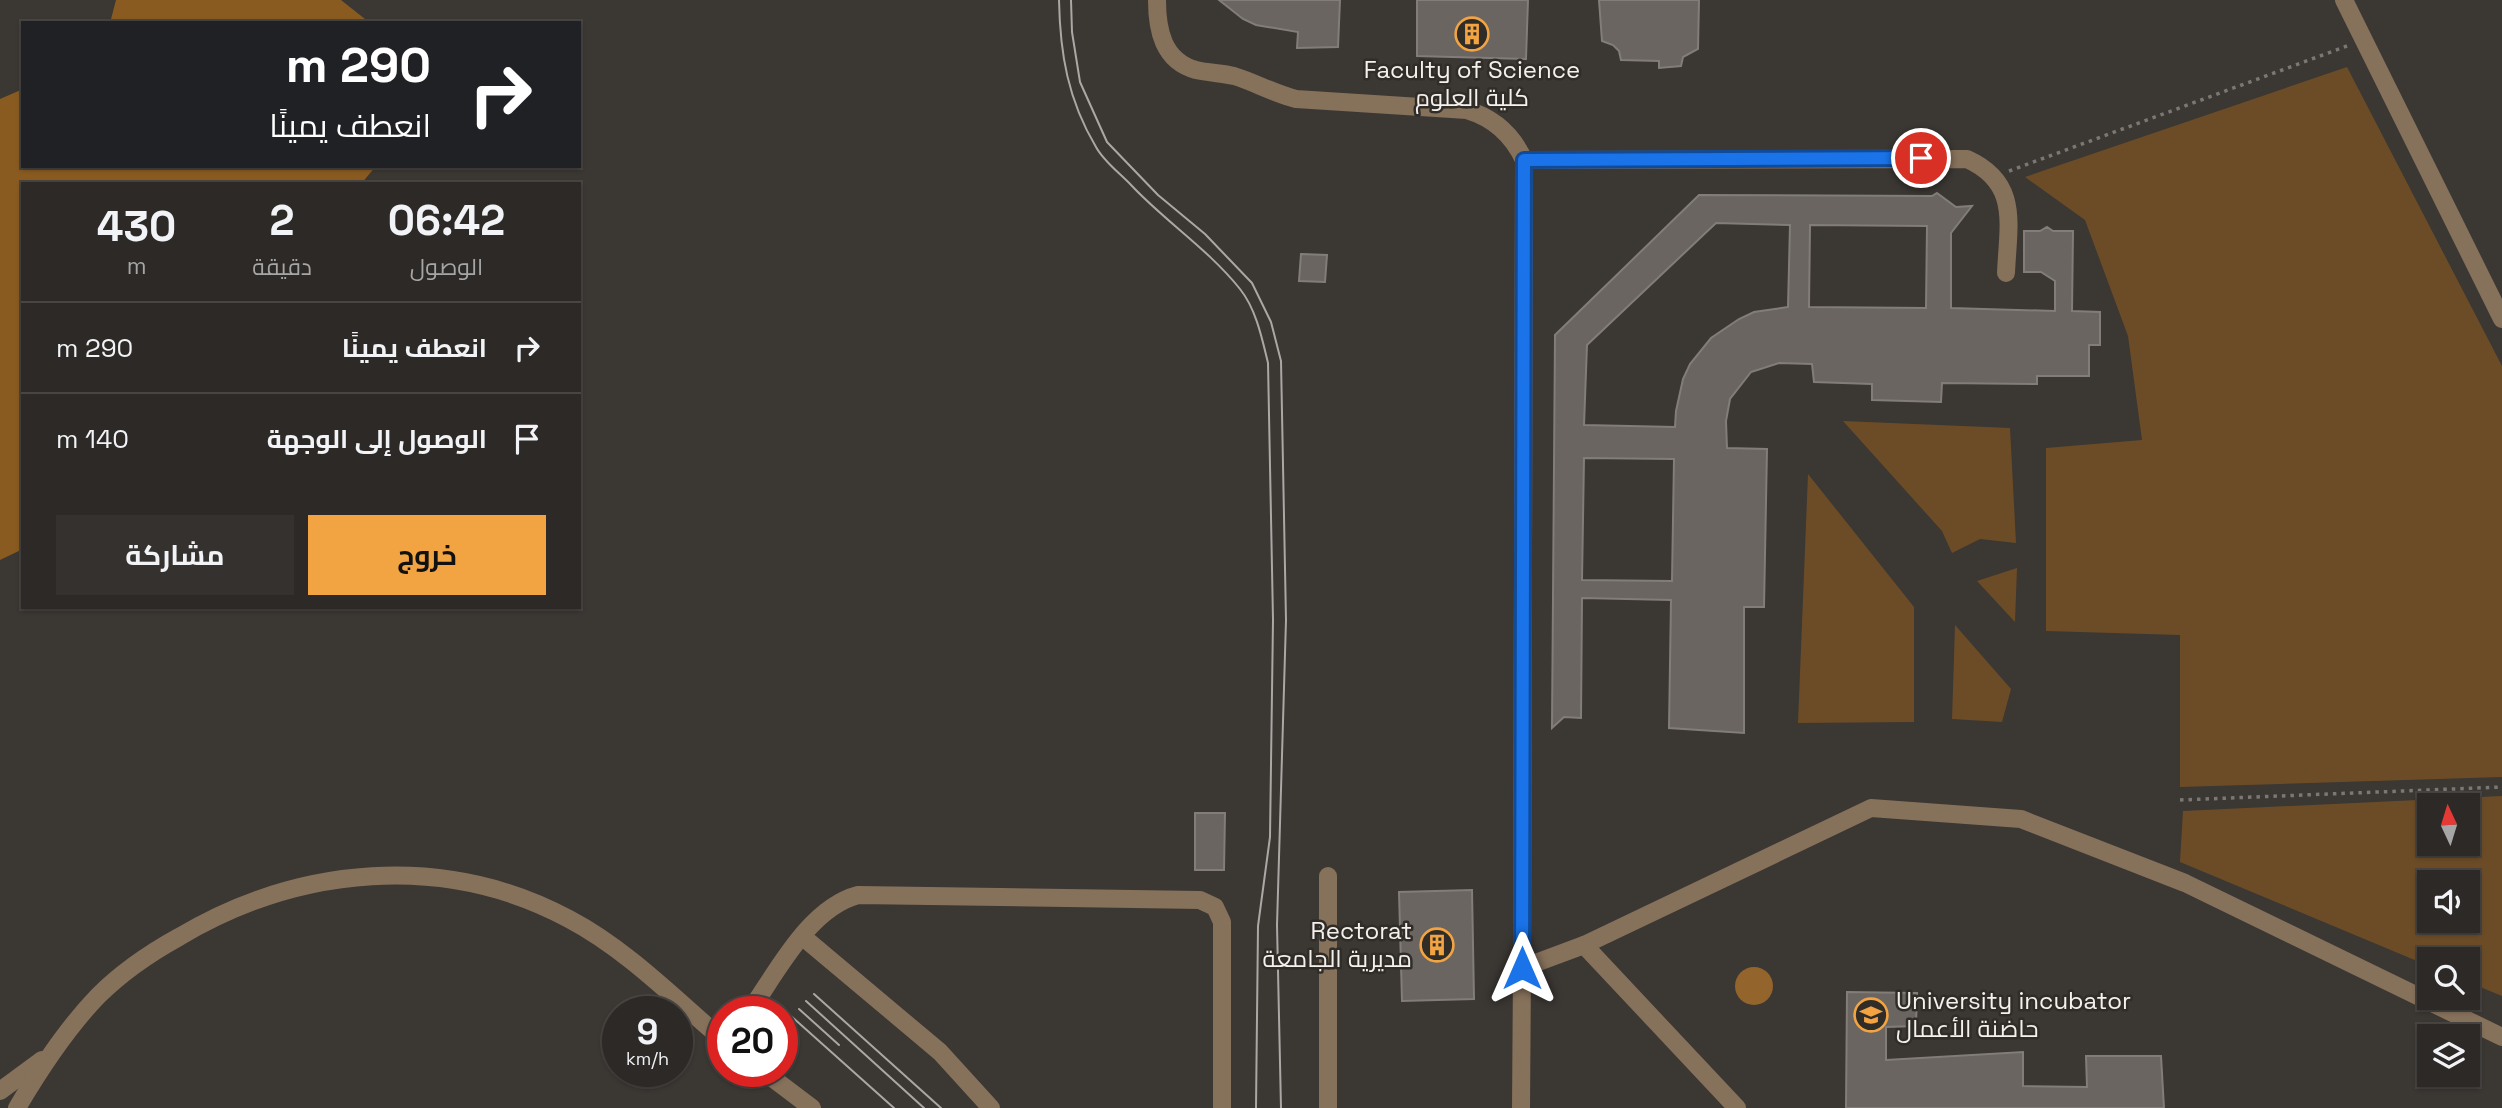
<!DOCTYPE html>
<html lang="ar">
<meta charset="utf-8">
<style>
:root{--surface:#2c2926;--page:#34312e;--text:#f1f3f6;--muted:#a6a6a7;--line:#484543;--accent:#f3a442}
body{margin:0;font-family:"Space Grotesk",Cairo,sans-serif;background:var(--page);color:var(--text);direction:rtl;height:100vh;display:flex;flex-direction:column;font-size:26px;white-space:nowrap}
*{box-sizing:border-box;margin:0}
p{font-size:23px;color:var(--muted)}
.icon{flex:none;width:38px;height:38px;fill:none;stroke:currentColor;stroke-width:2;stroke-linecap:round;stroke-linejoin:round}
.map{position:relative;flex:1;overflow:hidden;direction:ltr}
.panel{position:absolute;left:21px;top:182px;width:560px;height:427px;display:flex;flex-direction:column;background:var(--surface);border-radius:0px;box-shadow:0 2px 5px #0004,0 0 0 2px var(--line);direction:rtl}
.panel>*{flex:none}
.banner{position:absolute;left:21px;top:21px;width:560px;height:147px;border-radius:0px;box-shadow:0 2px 5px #0004,0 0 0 2px var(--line);direction:rtl;background:#202124;color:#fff;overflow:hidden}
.needle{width:46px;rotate:356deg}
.buttons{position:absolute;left:2417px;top:793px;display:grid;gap:14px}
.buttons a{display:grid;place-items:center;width:63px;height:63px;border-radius:0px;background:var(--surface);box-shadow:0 2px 5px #0004,0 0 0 2px var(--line);font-size:35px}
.speed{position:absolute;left:602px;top:996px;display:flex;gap:14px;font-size:35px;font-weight:700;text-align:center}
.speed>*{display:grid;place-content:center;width:91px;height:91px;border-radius:50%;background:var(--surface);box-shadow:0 2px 5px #0004,0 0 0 2px var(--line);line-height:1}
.speed small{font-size:18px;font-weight:400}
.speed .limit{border:10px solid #d22;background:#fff;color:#111}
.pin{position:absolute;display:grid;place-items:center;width:60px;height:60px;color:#fff;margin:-30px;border:4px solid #fff;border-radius:50%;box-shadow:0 2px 7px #0007}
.me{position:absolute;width:77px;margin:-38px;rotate:0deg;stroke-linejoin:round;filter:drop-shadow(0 0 5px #0008)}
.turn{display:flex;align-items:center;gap:24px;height:147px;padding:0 35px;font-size:32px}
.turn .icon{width:91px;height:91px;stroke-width:2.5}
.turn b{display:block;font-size:49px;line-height:60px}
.eta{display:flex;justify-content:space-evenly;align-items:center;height:119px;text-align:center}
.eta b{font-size:42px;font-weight:700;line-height:49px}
.cta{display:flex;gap:14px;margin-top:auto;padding:14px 35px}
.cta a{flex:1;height:80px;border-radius:0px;background:var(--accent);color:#111;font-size:28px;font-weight:700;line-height:80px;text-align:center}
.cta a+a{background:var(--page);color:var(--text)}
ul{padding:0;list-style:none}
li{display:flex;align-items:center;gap:21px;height:91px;padding:0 35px;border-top:2px solid var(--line)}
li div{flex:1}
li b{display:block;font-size:26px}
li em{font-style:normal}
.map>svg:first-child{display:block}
.green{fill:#6c4c27;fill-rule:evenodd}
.forest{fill:#895b21}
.water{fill:#93642c}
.building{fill:#6a6561;stroke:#827d79;stroke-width:2;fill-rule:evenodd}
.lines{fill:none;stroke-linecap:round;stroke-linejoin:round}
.path{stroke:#7b7874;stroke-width:3.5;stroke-dasharray:3.5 5;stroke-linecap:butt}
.minor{stroke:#86715b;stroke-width:18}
.tram{stroke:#aba7a5;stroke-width:2}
.route-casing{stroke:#114b97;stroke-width:18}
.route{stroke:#1a73e8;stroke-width:12}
.labels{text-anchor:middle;stroke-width:5;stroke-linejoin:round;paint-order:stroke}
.poi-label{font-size:24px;fill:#f3f0ee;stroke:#302d29}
</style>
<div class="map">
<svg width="2502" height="1108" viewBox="0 0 2502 1108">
<rect width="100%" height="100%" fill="#3b3733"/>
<!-- green -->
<g class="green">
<path d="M 2347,67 L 2502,366 L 2502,777 L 2180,787 L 2180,635 L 2046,631 L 2046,448 L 2142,440 L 2128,336 L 2085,220 L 2025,177 Z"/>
<path d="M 1843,421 L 2010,428 L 2016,543 L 1980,539 L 1952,553 L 1942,531 Z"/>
<path d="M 1808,474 L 1914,607 L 1914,722 L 1798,723 Z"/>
<path d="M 2017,568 L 2015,622 L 1977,581 Z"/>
<path d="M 1955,625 L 2011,689 L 2002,722 L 1952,719 Z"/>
<path d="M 2502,796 L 2502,996 L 2468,982 L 2468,959 L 2429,959 L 2429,966 L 2180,862 L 2183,811 ZM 2468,805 L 2468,844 L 2429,844 L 2429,805 ZM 2468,882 L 2468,920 L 2429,920 L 2429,882 Z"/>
</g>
<!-- forest -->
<g class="forest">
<path d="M 116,0 L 341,0 L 370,23 L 110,23 Z"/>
<path d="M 23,89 L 23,166 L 376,166 L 361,184 L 23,184 L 23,549 L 0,560 L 0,99 Z"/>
</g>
<!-- water -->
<circle class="water" cx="1754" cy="986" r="19"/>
<!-- building -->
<g class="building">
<path d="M 1219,0 L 1340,0 L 1338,47 L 1297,48 L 1298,32 L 1256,25 L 1243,19 Z"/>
<path d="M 1417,0 L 1528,0 L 1526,59 L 1417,56 Z"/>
<path d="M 1599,0 L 1699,0 L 1698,49 L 1683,57 L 1681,66 L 1659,68 L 1659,61 L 1621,60 L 1619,51 L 1613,45 L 1602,41 Z"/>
<path d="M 1937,193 L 1956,207 L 1972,206 L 1951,233 L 1951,308 L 2055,311 L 2055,281 L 2041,272 L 2024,272 L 2024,231 L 2040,231 L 2047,227 L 2053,231 L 2073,231 L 2072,311 L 2100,312 L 2100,345 L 2089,345 L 2089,376 L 2037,376 L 2037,384 L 1942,383 L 1941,402 L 1872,400 L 1872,384 L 1814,382 L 1812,364 L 1779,363 L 1751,372 L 1730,399 L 1726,421 L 1727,448 L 1767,449 L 1764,607 L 1744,607 L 1744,733 L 1669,728 L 1671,600 L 1582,598 L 1581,718 L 1564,717 L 1552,728 L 1555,335 L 1699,195 L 1932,196 ZM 1716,223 L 1790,225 L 1788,307 L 1754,312 L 1739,319 L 1711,338 L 1690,364 L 1683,379 L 1676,411 L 1675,427 L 1584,425 L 1587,345 ZM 1810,225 L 1927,226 L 1926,308 L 1809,307 ZM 1584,458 L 1674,459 L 1672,581 L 1582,580 Z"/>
<path d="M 1301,254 L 1327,255 L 1325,282 L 1299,281 Z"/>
<path d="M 1195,813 L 1225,813 L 1224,870 L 1195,870 Z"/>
<path d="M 1472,890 L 1474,999 L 1402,1001 L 1399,892 Z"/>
<path d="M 1847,992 L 1917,993 L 1916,1026 L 1886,1027 L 1886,1060 L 2023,1052 L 2023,1086 L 2087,1087 L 2086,1056 L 2161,1056 L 2164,1108 L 1846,1108 Z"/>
</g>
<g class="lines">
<!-- path -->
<g class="path">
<path d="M 2009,171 L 2347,46"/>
<path d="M 2180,800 L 2502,787"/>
</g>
<!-- minor -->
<g class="minor">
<path d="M 1157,0 C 1157,30 1163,61 1196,70 C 1209,73 1222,73 1234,76 C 1254,82 1273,93 1296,99 L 1467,110 C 1494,118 1512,134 1524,160 L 1522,968"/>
<path d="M 2344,0 L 2502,319"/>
<path d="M 1524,160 L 1967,159 C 2020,183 2008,224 2006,273"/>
<path d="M 1328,876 L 1328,1108"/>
<path d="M 803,937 L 940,1052 L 991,1108"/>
<path d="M 1584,945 L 1871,808 L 2021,819 L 2185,883 L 2502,1037"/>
<path d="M 749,1012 C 777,972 809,908 858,895 L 1200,900 L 1215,907 L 1222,922 L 1222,1108"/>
<path d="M 763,1071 L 812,1108"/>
<path d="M 0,1091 L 42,1060"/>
<path d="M 17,1108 C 40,1069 66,1029 98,996 C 121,973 150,953 179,937 C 298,866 444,852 569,919 C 626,949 674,998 723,1040"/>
<path d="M 1521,1108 L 1522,968 L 1584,945 L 1737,1108"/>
</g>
<!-- tram -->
<g class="tram">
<path d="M 1059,0 C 1060,54 1068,100 1096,147 C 1104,162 1121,174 1132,186 C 1166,222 1209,250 1240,289 C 1256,309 1262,338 1268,363 L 1273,620 L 1270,837 L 1258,926 L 1256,1108"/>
<path d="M 1071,0 L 1072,32 L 1080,82 L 1107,142 L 1158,195 L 1205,234 L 1252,283 L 1271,322 L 1281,361 L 1286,620 L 1277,925 L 1281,1108"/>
<path d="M 814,994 L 941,1108"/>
<path d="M 806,1001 L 924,1108"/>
<path d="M 799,1009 L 839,1045"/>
<path d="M 791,1016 L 894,1108"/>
</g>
</g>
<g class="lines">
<defs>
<path id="route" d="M 1522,968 L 1524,160 L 1921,158"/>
</defs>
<!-- route casing -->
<use href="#route" class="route-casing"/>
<!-- route -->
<use href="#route" class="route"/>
</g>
<!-- icons -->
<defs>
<symbol id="building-ring" viewBox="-11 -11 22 22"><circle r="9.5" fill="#302d29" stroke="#f3a442" stroke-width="1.5"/><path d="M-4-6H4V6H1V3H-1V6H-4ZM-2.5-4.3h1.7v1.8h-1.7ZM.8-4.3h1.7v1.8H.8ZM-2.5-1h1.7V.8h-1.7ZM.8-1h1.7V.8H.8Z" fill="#f3a442"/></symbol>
<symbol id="university-ring" viewBox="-11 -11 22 22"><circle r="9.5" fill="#302d29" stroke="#f3a442" stroke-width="1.5"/><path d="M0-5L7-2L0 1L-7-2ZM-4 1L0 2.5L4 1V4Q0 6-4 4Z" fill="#f3a442"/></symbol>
</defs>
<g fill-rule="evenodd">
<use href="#building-ring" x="1453" y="15" width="38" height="38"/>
<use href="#building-ring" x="1418" y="926" width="38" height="38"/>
<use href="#university-ring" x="1852" y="996" width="38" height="38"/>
</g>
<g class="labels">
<!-- poi labels -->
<g class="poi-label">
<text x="1472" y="78">Faculty of Science<tspan x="1472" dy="28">كلية العلوم</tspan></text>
<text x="1412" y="939" text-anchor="end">Rectorat<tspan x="1412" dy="28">مديرية الجامعة</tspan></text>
<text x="1896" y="1009" text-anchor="start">University incubator<tspan x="1896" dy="28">حاضنة الأعمال</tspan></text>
</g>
</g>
</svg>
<div class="buttons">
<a><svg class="needle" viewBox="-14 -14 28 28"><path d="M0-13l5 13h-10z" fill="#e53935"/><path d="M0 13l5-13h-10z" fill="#a6a6a7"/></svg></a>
<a><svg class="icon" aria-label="sound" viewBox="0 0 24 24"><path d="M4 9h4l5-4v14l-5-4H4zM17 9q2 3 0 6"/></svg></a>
<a><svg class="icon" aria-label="search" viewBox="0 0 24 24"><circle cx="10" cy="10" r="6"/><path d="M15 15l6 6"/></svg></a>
<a><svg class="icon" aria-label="layers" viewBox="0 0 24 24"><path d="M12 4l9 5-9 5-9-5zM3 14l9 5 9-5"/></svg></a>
</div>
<div class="speed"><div>9<small>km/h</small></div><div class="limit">20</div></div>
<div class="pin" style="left:1921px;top:158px;background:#d93025"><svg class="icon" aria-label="arrive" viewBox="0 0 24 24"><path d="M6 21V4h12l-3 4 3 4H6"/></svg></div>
<svg class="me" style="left:1522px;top:968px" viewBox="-20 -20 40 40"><path d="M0-17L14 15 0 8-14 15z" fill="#1a73e8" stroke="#fff" stroke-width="4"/></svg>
<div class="banner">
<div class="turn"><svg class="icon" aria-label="right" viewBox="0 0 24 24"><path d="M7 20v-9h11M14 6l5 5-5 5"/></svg><div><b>290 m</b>انعطف يمينًا</div></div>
</div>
<section class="panel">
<div class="eta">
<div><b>06:42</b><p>الوصول</p></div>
<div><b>2</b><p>دقيقة</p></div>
<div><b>430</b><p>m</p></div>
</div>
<ul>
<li><svg class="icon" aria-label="right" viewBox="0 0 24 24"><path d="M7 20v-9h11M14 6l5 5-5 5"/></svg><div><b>انعطف يمينًا</b></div><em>290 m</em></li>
<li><svg class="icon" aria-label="arrive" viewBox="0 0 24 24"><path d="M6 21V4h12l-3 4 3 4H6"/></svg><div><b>الوصول إلى الوجهة</b></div><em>140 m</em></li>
</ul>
<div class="cta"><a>خروج</a><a>مشاركة</a></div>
</section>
</div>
